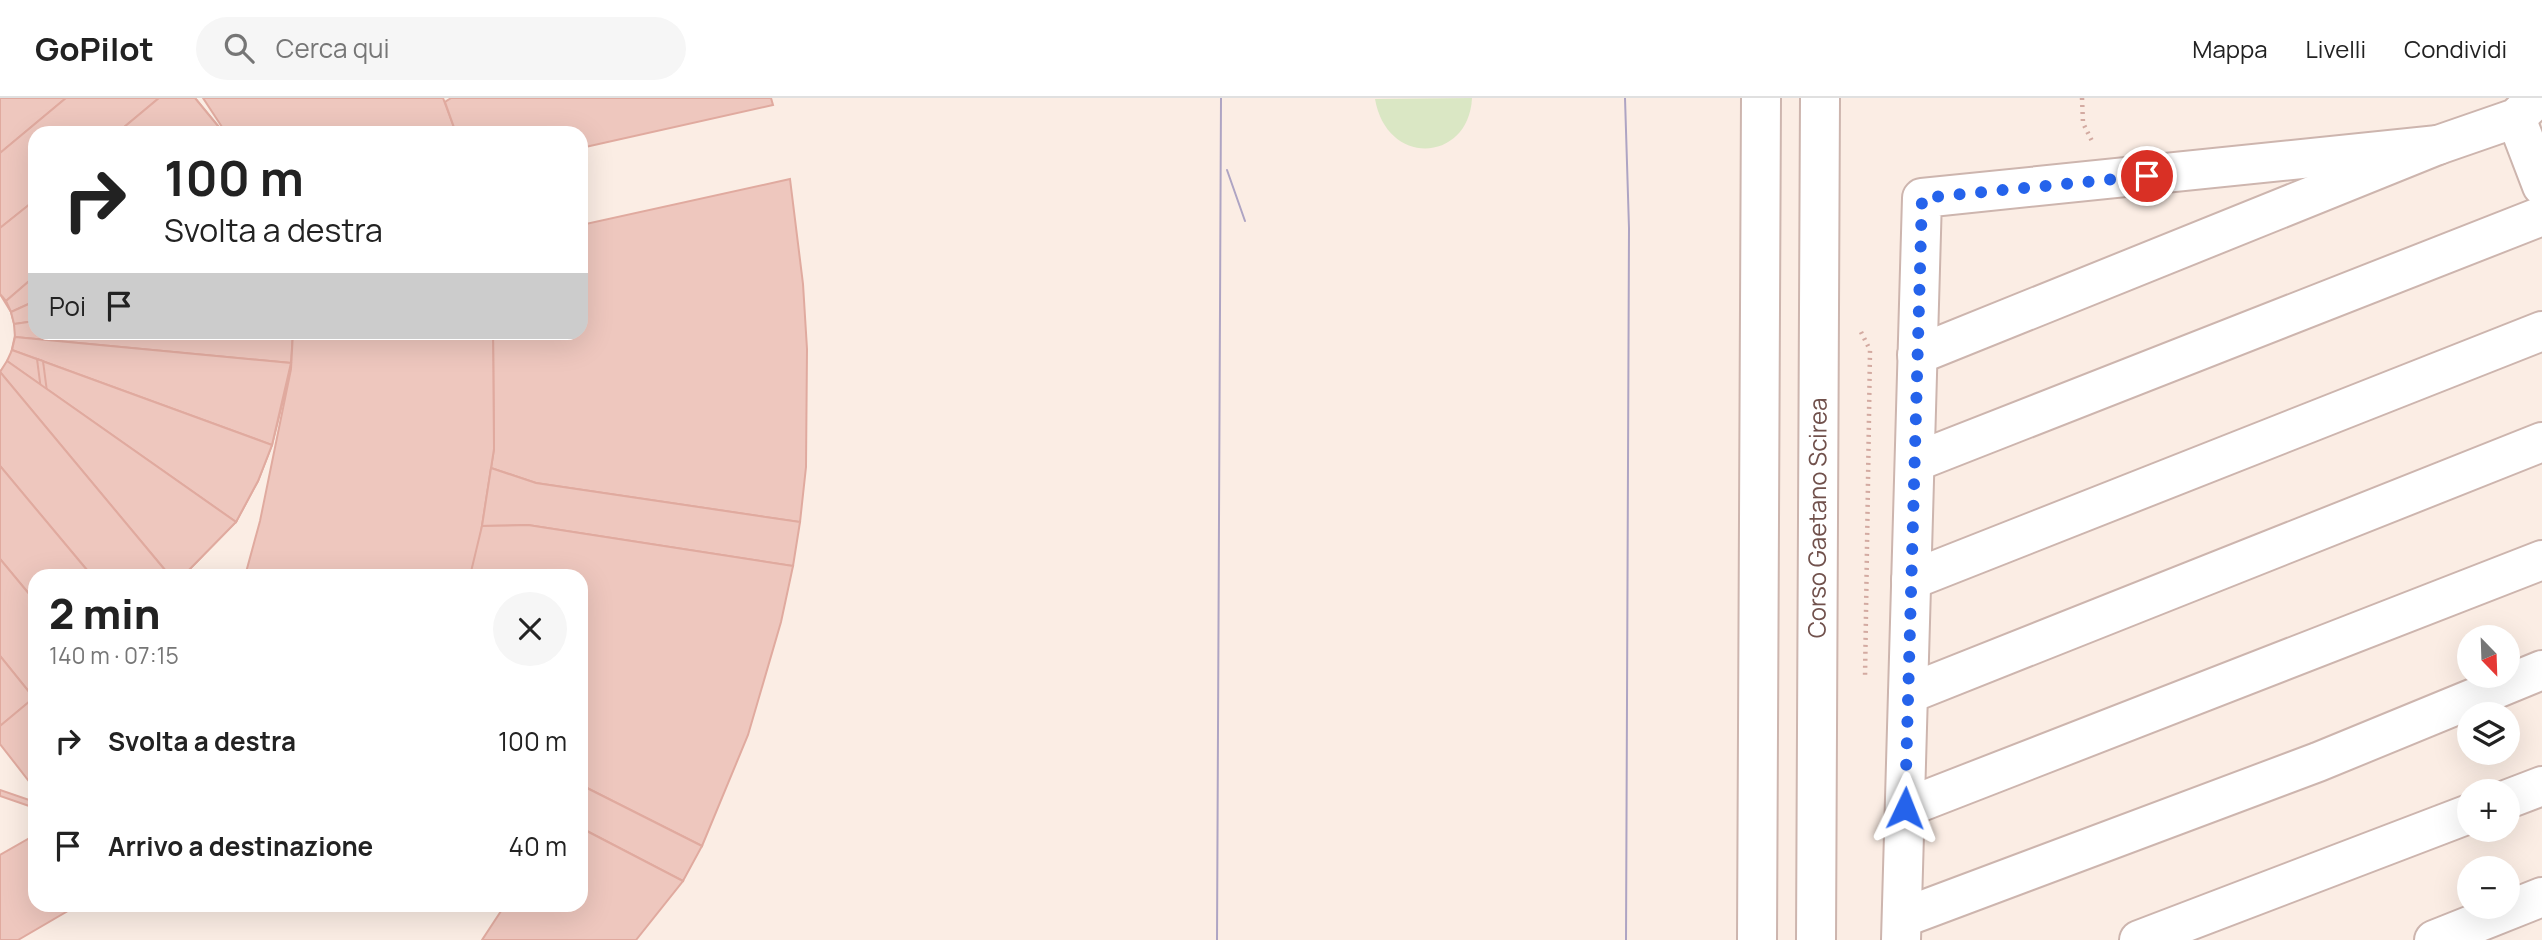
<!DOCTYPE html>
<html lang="it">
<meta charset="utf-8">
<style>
:root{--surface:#fff;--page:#f6f6f6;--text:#222;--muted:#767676;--line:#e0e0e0}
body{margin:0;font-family:Manrope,sans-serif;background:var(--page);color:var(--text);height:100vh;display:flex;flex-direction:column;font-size:26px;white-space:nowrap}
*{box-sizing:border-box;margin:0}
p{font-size:23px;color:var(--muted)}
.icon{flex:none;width:38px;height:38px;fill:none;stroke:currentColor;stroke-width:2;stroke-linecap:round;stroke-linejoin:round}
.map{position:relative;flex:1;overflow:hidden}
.side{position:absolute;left:28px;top:471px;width:560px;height:343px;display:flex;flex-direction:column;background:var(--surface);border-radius:21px;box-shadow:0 7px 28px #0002}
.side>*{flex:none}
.banner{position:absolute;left:28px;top:28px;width:560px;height:214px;border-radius:21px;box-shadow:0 7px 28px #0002;background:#fff;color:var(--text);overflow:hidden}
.needle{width:46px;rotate:157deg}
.buttons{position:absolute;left:2457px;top:527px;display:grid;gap:14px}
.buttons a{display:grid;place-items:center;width:63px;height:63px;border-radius:50%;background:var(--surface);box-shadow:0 7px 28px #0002;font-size:35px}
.pin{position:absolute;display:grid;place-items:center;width:60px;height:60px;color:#fff;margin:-30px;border:4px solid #fff;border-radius:50%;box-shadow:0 2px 7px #0007}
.me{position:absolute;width:77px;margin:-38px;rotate:2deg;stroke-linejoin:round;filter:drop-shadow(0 0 5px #0008)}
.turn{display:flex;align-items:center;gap:24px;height:147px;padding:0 21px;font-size:32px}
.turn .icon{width:91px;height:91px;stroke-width:2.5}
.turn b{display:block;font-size:49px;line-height:60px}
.then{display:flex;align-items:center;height:66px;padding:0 21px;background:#0003;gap:14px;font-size:26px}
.round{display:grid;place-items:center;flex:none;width:74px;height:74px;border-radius:37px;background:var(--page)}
.overview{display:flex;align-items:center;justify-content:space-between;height:119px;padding:0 21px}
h1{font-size:42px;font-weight:800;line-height:52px}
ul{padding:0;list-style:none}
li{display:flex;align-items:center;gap:21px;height:105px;padding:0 21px}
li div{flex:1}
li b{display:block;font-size:26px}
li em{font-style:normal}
header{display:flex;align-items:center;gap:42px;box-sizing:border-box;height:98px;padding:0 35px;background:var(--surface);border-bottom:2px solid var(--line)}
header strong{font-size:33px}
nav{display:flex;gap:38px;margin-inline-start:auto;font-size:24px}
.search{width:490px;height:63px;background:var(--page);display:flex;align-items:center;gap:18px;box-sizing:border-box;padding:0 24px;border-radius:38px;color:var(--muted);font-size:26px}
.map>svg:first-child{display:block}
.green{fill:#dae7c4}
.building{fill:#eec7be;stroke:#e0aa9f;stroke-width:2}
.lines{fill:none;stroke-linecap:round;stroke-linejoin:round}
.minor-casing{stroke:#cdb5ae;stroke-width:42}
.path{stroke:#d3aaa1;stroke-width:4.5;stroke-dasharray:2 5;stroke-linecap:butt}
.minor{stroke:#fff;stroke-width:38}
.tram{stroke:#aea4c3;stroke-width:2}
.route{stroke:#2563eb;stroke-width:12;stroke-dasharray:0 21.6}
.labels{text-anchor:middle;stroke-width:5;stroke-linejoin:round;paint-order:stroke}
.street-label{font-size:24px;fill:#71514c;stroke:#fef2ea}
</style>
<header>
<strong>GoPilot</strong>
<div class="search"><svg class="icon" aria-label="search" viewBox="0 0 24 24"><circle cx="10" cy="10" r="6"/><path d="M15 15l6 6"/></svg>Cerca qui</div>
<nav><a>Mappa</a><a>Livelli</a><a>Condividi</a></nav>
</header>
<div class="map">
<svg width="2542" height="842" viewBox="0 0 2542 842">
<rect width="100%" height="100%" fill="#fbede4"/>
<!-- green -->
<path class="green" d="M 1472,0 C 1469,64 1387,70 1375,1 Z"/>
<!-- building -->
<g class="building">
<path d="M 0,0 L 195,0 L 224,35 L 35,35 L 35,234 L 293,234 L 291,271 L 272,347 L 258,383 L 236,424 L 183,478 L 35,478 L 35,599 L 0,628 L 0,274 L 10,260 L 16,233 L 11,214 L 0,196 Z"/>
<path d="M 0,0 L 66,0 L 0,55 Z"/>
<path d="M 66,0 L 159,0 L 117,35 L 35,35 L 35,102 L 0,130 L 0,55 Z"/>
<path d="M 159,0 L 195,0 L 218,28 L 209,35 L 117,35 Z"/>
<path d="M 203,0 L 443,0 L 456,35 L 226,35 Z"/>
<path d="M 451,0 L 771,0 L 773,7 L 581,50 L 581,35 L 456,35 L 445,4 Z"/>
<path d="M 790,81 L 803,186 L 807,251 L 806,369 L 800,424 L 536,385 L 491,370 L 494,351 L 493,234 L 581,234 L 581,127 Z"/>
<path d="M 35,102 L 35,178 L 6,203 L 0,196 L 0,130 Z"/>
<path d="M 35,178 L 35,203 L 11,214 L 6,203 Z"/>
<path d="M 35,203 L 35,223 L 14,226 L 11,214 Z"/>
<path d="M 35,223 L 35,234 L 293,234 L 291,265 L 15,239 L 14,226 Z"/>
<path d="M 293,234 L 493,234 L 494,351 L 479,447 L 470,478 L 245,478 L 260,423 L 291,271 Z"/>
<path d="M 15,239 L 291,265 L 272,347 L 12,252 Z"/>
<path d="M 12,252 L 272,347 L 258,383 L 236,424 L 7,263 Z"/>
<path d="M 37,261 L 43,263 L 71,478 L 65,478 Z"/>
<path d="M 7,263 L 236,424 L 183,478 L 170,478 L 0,274 Z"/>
<path d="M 0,274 L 170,478 L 92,478 L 0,368 Z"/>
<path d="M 0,368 L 92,478 L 35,478 L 35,503 L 0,461 Z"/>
<path d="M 491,370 L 536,385 L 800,424 L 793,468 L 528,427 L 482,428 Z"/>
<path d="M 528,427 L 793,468 L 781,524 L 748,637 L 702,748 L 581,687 L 581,478 L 470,478 L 482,428 Z"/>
<path d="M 0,461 L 35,503 L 34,600 L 0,558 Z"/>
<path d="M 0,558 L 34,600 L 0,628 Z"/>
<path d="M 30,603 L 35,610 L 35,691 L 0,646 L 0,628 Z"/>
<path d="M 581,687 L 702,748 L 683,783 L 581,730 Z"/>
<path d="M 0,692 L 35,704 L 35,710 L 0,698 Z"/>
<path d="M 581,730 L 683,783 L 636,842 L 482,842 L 505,807 L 581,807 Z"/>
<path d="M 35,737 L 35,807 L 78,807 L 18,842 L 0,842 L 0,757 Z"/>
</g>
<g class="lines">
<defs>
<g id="minor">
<path d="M 2516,20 L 2542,88"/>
<path d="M 1917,257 L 2438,47 L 2516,20 L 2537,0"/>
<path d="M 1915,364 L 2542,118"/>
<path d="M 1911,482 L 2542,233"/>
<path d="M 1908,596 L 2542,344"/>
<path d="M 2508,701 L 2542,688"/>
<path d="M 1905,710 L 2542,462"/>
<path d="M 1902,820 L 2318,664 L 2542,572"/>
<path d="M 1757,842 L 1761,0"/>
<path id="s1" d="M 1816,842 L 1820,0"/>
<path d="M 1901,842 L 1922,100 L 2438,47"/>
<path d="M 2139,842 L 2469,716"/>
<path d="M 2434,842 L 2542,799"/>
</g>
</defs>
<!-- minor casing -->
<use href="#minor" class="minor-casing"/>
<!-- path -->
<g class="path">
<path d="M 2082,0 L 2083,25 L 2092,43"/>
<path d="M 1861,234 L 1870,252 L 1865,580"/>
</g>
<!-- minor -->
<use href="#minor" class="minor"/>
<!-- tram -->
<g class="tram">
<path d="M 1625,0 L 1629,130 L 1626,842"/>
<path d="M 1227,72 L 1245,123"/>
<path d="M 1217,842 L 1221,0"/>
</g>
</g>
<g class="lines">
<!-- route -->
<path class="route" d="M 1905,710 L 1922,100 L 2147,78"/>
</g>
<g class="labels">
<!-- street labels -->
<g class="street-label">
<text dy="8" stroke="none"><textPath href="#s1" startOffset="422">Corso Gaetano Scirea</textPath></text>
</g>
</g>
</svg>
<div class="buttons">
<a><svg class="needle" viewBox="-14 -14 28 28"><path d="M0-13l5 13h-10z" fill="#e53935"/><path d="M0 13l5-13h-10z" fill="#767676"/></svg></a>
<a><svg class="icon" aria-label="layers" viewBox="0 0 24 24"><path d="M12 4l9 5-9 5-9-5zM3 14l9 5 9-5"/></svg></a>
<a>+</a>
<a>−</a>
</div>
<div class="pin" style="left:2147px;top:78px;background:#d93025"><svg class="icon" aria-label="arrive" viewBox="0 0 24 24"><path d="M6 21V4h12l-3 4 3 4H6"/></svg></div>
<svg class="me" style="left:1905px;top:710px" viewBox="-20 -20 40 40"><path d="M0-17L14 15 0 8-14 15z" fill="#2563eb" stroke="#fff" stroke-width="4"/></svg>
<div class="banner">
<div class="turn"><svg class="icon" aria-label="right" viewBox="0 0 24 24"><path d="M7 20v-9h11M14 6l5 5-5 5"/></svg><div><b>100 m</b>Svolta a destra</div></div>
<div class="then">Poi<svg class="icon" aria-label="arrive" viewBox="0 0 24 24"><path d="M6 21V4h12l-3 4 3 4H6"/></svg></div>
</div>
<section class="side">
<div class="overview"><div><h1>2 min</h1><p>140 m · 07:15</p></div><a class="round"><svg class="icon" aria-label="close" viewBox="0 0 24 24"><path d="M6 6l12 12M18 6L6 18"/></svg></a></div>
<ul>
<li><svg class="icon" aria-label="right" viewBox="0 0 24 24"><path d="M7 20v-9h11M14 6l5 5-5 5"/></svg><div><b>Svolta a destra</b></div><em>100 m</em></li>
<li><svg class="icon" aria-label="arrive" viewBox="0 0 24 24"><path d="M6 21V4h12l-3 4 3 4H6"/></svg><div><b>Arrivo a destinazione</b></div><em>40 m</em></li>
</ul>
</section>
</div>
